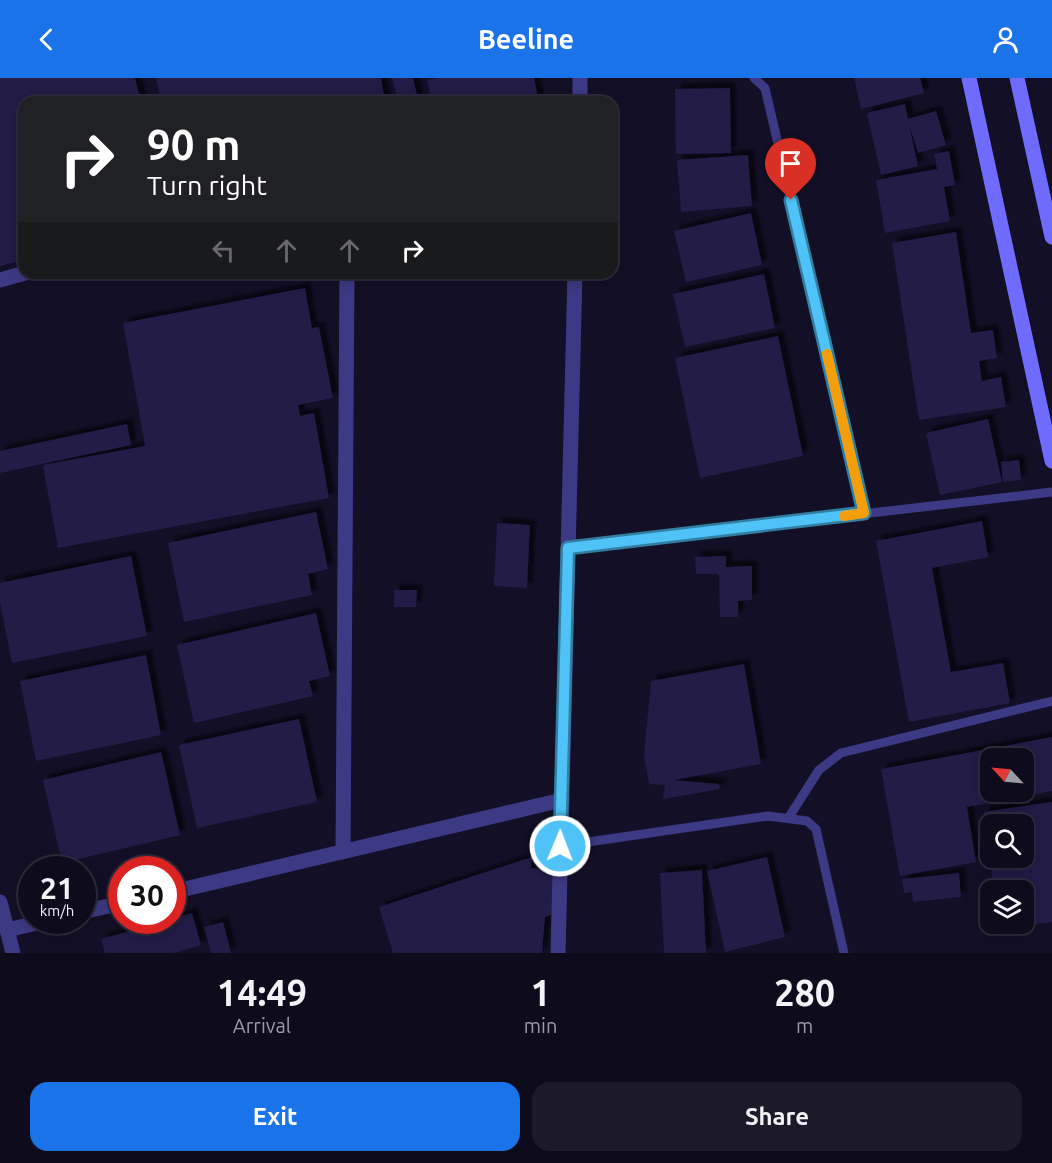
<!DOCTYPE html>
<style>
:root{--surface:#0e0b1c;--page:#1c1929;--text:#f1f3f6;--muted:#9b9ba3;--line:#2e2b3b;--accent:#1a73e8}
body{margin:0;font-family:Ubuntu,sans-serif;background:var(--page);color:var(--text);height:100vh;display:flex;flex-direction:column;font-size:22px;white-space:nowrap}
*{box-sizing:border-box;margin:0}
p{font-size:20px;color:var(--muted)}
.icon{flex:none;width:33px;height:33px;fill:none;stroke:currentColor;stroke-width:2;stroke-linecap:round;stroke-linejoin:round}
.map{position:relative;height:875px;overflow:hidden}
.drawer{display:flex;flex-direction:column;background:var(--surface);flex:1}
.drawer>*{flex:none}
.banner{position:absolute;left:18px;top:18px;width:600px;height:183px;border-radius:18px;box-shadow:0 3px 15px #0003,0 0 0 2px var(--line);background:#202124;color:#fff;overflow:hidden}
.needle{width:39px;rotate:296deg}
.tools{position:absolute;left:980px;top:670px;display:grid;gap:12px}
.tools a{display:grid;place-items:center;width:54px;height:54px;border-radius:12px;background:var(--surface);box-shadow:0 3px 15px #0003,0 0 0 2px var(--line);font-size:30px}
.speed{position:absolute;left:18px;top:778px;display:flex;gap:12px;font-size:30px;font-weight:700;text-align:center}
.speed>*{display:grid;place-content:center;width:78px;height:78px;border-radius:50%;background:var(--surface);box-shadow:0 3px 15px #0003,0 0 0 2px var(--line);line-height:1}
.speed small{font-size:15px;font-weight:400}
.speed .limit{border:9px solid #d22;background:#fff;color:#111}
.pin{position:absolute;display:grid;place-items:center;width:51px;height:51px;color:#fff;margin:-62px -26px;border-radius:50% 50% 50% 0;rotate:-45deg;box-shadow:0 0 6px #0007}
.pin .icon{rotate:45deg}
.me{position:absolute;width:66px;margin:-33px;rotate:1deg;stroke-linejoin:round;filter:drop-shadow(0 0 4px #0008)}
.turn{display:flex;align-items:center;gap:21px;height:126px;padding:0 30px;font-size:27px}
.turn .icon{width:78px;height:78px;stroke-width:2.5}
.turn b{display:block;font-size:42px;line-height:51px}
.lanes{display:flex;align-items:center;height:57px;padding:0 30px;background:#0003;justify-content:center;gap:30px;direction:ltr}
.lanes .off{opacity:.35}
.eta{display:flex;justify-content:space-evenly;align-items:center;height:102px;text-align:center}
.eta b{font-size:36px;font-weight:700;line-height:42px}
.cta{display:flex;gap:12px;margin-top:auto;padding:12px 30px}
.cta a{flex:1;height:69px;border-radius:18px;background:var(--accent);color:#fff;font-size:24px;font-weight:700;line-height:69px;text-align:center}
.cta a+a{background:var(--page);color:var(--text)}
header{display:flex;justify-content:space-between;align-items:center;height:78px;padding:0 30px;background:var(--accent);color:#fff;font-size:27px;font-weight:700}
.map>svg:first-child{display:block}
.building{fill:#241b47;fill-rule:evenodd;filter:url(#shadow)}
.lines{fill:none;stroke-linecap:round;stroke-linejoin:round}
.lane{stroke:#3d3a85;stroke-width:9}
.street{stroke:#3d3a85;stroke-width:15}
.secondary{stroke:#6f6bff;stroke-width:15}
.route-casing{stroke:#337fa1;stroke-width:15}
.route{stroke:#4fc3f7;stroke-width:10}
.slow{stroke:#f59e0b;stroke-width:10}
</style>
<header><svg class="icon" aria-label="back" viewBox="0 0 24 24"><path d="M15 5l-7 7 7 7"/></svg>Beeline<svg class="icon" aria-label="person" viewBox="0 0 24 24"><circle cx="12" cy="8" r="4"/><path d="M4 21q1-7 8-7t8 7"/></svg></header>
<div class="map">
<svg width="1052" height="875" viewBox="0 0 1052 875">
<defs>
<filter id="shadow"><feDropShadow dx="5.5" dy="-5.5" stdDeviation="1.5" flood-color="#0009"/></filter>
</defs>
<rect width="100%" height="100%" fill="#130f26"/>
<!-- building -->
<g class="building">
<path d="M 0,0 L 135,0 L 141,24 L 24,24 L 24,182 L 0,188 Z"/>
<path d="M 156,0 L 381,0 L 385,24 L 161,24 Z"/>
<path d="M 392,0 L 413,0 L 418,21 L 398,24 Z"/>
<path d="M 437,0 L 534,0 L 539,24 L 432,24 L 427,2 Z"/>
<path d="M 854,0 L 920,0 L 924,15 L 861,31 Z"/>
<path d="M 730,10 L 731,75 L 676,76 L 675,11 Z"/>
<path d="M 905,26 L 908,41 L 936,33 L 946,67 L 918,75 L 909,46 L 918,88 L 881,97 L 867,35 Z"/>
<path d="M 949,73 L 955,107 L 944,109 L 950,143 L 885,155 L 876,102 L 937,91 L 934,76 Z"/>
<path d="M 748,77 L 752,128 L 681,134 L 677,82 Z"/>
<path d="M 751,135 L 762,187 L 686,204 L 674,153 Z"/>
<path d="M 956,154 L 971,255 L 993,252 L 997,280 L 979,283 L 982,303 L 1001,299 L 1006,329 L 919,342 L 892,165 Z"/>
<path d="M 764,196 L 775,250 L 685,269 L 673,216 Z"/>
<path d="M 305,210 L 312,250 L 319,249 L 333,320 L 298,327 L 300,338 L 314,335 L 329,420 L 58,470 L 43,387 L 145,368 L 123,245 Z"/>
<path d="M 778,258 L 803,378 L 700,400 L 675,280 Z"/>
<path d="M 988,341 L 1002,404 L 940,417 L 926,355 Z"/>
<path d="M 127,346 L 131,367 L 0,395 L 0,373 Z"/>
<path d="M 1019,382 L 1021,402 L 1003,404 L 1001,384 Z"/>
<path d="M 316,434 L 328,491 L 308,496 L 312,517 L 184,544 L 168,465 Z"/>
<path d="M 982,443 L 988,479 L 932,490 L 951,594 L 1003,585 L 1010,625 L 909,644 L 876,463 Z"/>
<path d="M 497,445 L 530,447 L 527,510 L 494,508 Z"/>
<path d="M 131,478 L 147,558 L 12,585 L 0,525 L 0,505 Z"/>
<path d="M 726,478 L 726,489 L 752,488 L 752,522 L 738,523 L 738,539 L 720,539 L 719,496 L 696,496 L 695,479 Z"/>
<path d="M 394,512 L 417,512 L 416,529 L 394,529 Z"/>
<path d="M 316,535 L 330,598 L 309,603 L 313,618 L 194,645 L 177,567 Z"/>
<path d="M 146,577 L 161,657 L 36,683 L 20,603 Z"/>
<path d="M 744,586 L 761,686 L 674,702 L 719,706 L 720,711 L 663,721 L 665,707 L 649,706 L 644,677 L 651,603 Z"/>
<path d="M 299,641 L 317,724 L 197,750 L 179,667 Z"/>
<path d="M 1052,659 L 1052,713 L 967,729 L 976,784 L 900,798 L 881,691 ZM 990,681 L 1023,681 L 1023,714 L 990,714 Z"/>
<path d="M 161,674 L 180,757 L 62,785 L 43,702 Z"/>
<path d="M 1052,724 L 1052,844 L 999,851 L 999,846 L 1023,846 L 1023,813 L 994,813 L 990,780 L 1023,780 L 1023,747 L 990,747 L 989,770 L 984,734 Z"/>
<path d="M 532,779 L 531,790 L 556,792 L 553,836 L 545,839 L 542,875 L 393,875 L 379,829 Z"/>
<path d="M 767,779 L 785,859 L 725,874 L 707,793 Z"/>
<path d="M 702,792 L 706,875 L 664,875 L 660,795 Z"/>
<path d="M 959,795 L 961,819 L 913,824 L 912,814 L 904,815 L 902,801 Z"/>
<path d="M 192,835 L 201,867 L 174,875 L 105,875 L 101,861 L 165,843 L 172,843 L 172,841 Z"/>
<path d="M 223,844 L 231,875 L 211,875 L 204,849 Z"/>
</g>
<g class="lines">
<!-- lane -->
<g class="lane">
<path d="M 754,0 L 765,10 L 864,435"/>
<path d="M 568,470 L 1052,414"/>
<path d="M 789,739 L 819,692 L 841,675 L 1052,623"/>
<path d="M 560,768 L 768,738 L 807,743 L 816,751 L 844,875"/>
</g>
<!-- street -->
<g class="street">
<path d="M 580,24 L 580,0"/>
<path d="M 0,202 L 25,195"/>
<path d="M 343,774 L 347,195"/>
<path d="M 172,814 L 562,722"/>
<path d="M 0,824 L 13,875"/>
<path d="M 82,834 L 122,825"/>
<path d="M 7,852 L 45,843"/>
<path d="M 558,875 L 575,195"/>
</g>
<!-- secondary -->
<g class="secondary">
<path d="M 969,0 L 1052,383"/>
<path d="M 1017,0 L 1052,159"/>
</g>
</g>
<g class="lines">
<defs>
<path id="route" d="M 560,768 L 568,470 L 864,435 L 791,122"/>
</defs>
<!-- route casing -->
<use href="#route" class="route-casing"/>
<!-- route -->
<use href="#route" class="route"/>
<!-- slow -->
<path class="slow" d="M 827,276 L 864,435 L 844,438"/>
</g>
</svg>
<div class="tools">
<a><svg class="needle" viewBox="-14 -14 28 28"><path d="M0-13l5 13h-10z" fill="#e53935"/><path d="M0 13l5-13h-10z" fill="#9b9ba3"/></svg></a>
<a><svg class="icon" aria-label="search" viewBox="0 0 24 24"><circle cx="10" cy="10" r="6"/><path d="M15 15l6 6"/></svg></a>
<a><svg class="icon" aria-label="layers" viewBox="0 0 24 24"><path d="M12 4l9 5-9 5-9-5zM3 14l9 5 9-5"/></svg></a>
</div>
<div class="speed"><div>21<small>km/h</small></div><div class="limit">30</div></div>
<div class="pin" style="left:791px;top:122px;background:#d93025"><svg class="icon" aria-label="arrive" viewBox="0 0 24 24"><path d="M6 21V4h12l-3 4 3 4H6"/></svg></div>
<svg class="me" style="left:560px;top:768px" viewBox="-20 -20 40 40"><circle r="17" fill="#4fc3f7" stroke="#fff" stroke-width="3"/><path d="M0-11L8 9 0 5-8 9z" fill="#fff"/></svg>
<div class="banner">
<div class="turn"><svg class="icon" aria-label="right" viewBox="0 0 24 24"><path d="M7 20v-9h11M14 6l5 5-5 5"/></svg><div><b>90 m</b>Turn right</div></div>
<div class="lanes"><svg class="icon off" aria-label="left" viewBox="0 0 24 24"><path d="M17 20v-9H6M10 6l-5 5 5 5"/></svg><svg class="icon off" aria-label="ahead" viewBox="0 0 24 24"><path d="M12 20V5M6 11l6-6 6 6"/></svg><svg class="icon off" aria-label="ahead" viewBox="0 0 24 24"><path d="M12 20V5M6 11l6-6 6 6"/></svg><svg class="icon" aria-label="right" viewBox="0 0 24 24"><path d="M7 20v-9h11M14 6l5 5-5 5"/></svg></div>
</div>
</div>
<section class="drawer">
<div class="eta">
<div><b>14:49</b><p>Arrival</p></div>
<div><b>1</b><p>min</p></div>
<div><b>280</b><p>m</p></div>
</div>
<div class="cta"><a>Exit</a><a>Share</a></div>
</section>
